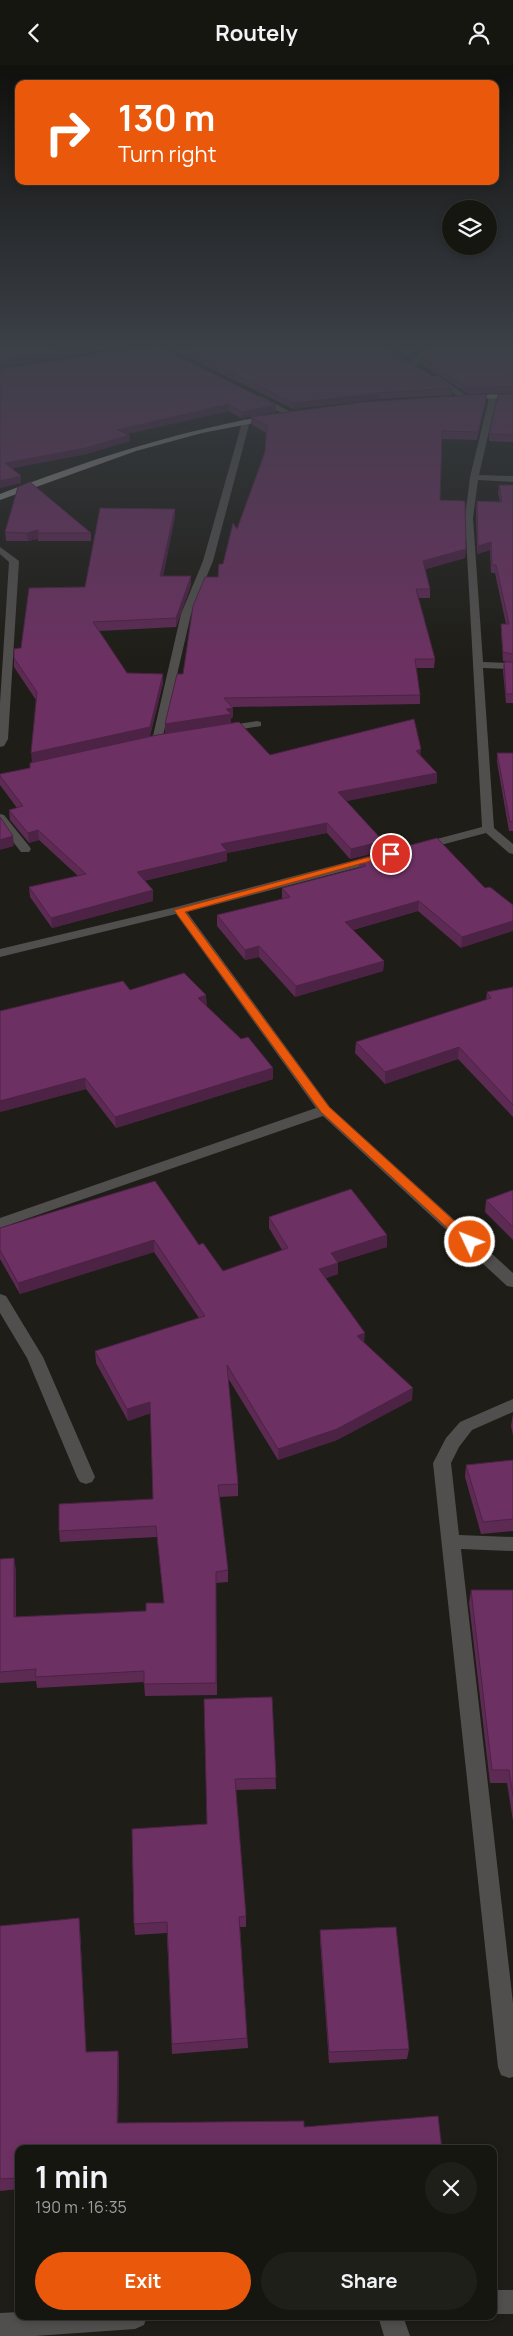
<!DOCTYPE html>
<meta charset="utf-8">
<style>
:root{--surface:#161611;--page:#1f1f1a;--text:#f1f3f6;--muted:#9e9f9f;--line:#353531;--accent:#ea580c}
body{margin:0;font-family:Manrope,sans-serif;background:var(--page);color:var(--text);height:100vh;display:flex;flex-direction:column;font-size:19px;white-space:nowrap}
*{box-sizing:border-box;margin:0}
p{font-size:16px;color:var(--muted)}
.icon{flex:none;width:28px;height:28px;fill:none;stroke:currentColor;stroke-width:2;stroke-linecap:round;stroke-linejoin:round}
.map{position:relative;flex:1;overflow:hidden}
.side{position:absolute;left:15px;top:2080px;width:482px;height:175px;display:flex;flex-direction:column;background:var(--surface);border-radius:10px;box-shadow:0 2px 8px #0003,0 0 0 1px var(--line)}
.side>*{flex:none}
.guide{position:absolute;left:15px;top:15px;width:484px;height:105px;border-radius:10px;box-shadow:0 2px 8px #0003,0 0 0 1px var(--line);background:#ea580c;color:#fff;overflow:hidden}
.buttons{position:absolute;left:442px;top:135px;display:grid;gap:10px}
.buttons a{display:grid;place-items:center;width:55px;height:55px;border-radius:50%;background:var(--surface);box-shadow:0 2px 8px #0003,0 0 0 1px var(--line);font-size:25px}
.pin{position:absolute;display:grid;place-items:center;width:42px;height:42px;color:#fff;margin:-21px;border:2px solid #fff;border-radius:50%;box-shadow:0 1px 5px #0007}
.me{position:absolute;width:55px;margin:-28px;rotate:313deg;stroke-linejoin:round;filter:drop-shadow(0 0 4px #0008)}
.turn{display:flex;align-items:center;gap:18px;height:105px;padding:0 20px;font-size:22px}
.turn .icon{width:65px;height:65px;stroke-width:2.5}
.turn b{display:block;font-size:35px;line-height:42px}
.round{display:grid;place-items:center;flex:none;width:52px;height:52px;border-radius:26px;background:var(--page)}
.headline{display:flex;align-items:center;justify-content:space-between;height:85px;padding:0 20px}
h1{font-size:30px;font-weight:700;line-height:38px}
.action{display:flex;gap:10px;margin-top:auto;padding:10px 20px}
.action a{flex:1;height:58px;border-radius:30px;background:var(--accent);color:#fff;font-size:20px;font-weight:700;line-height:58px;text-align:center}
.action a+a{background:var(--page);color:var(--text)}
header{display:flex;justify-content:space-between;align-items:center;height:65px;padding:0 20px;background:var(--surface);font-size:22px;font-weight:700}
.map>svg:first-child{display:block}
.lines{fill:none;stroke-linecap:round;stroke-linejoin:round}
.minor{fill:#514f4d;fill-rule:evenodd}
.major{fill:#86827e;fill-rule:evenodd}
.wall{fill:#5d2a54}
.shaded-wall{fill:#4c2245}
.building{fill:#6c3162;stroke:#4c2245}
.route{fill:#ea580c;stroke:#983908}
</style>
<header><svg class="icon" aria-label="back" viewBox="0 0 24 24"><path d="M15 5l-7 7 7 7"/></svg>Routely<svg class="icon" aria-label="person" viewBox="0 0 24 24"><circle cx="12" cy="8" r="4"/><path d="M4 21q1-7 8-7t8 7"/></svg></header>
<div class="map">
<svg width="513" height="2271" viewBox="0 0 513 2271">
<rect width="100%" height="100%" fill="#1e1d17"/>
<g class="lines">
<!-- minor -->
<g class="minor">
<path d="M 169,279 L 193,279 L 97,292 L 93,290 L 97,288 Z"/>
<path d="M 429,279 L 436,279 L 416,301 L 410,301 L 410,297 Z"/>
<path d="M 435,311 L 438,311 L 469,332 L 462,334 L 432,315 L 432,311 Z"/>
<path d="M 490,329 L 497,331 L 479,410 L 513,411 L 513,417 L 478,415 L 473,453 L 483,597 L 513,598 L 513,604 L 483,603 L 494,763 L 513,779 L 513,789 L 509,788 L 486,768 L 422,785 L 418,783 L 416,781 L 418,779 L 482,762 L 465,453 L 470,412 Z"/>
<path d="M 255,331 L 261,331 L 295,349 L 288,351 L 255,335 Z"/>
<path d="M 243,354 L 250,356 L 213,496 L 191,549 L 162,675 L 161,677 L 153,677 L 152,675 L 181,549 L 203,496 Z"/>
<path d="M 0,482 L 19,496 L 8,674 L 4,681 L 0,682 L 0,638 L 9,497 L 0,489 Z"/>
<path d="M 257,656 L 261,657 L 261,661 L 224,667 L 219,664 L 224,661 Z"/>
<path d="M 0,749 L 4,750 L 29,781 L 31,784 L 29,787 L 21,787 L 0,760 Z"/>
<path d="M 378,789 L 382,790 L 384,793 L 382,796 L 187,847 L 330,1042 L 513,1208 L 513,1222 L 507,1221 L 323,1051 L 0,1163 L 0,1153 L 316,1043 L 176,849 L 0,892 L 0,884 L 176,842 Z"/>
<path d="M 0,1229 L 6,1231 L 43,1292 L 95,1412 L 92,1417 L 86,1419 L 80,1417 L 77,1412 L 27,1293 L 0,1248 Z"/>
<path d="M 513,1334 L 513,1347 L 472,1365 L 459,1382 L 451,1398 L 459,1470 L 513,1472 L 513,1486 L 461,1484 L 513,1938 L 513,2012 L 509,2013 L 501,2010 L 498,2002 L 433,1398 L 446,1373 L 460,1357 Z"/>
<rect x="494" y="2225" width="19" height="24"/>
<path d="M 19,2247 L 19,2251 L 147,2251 L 144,2260 L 135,2264 L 35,2271 L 0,2271 L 0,2248 Z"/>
<path d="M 378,2251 L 403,2251 L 410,2271 L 384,2271 Z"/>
</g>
<!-- major -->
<g class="major">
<path d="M 513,329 L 513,333 L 468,334 L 464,332 L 468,330 Z"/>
<path d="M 271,350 L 275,352 L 274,354 L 202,368 L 136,386 L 0,435 L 0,429 C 88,395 177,366 271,350 Z"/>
</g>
</g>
<!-- wall -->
<g class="wall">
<path d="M 173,279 L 380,279 L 452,323 L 452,330 L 379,334 L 293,344 L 173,285 Z"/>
<path d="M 386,279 L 426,279 L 412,294 Z"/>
<path d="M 513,279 L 513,328 L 468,329 L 421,299 L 421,292 Z"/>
<path d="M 0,304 L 276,340 L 276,347 L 241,353 L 229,346 L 127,369 L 129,370 L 130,376 L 86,389 L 11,403 L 21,411 L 21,418 L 0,423 Z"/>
<path d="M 513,328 L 513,377 L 489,376 L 489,369 Z"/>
<path d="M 486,337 L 477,375 L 442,374 L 440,435 L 466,484 L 465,493 L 425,504 L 430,524 L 430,533 L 418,533 L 435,594 L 434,603 L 416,603 L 420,630 L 420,639 L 232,642 L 233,652 L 231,653 L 231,658 L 270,690 L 420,690 L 437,718 L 346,736 L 383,776 L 382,786 L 350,794 L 327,768 L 227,788 L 227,796 L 144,816 L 153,825 L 153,836 L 52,863 L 30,832 L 29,822 L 78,811 L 39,775 L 29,778 L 10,755 L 9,745 L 17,743 L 0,720 L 0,709 L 30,703 L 32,698 L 36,635 L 14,602 L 14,593 L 21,583 L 85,522 L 175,452 L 163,511 L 191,511 L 191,520 L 176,562 L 99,566 L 127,608 L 163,618 L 150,671 L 165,669 L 183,609 L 223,499 L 237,464 L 265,387 L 266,368 L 251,359 L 251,352 Z"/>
<path d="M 499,420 L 513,420 L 513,644 L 513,638 L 506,638 L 503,606 L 504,597 L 508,597 L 503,596 L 501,567 L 501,559 L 506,559 L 495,508 L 491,508 L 490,485 L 477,489 L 476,444 L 477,436 L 500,437 L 498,428 Z"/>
<path d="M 5,467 L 91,468 L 91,476 L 38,476 L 38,474 L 28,476 L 6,476 Z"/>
<path d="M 497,688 L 513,688 L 513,766 L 509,766 L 497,697 Z"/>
<path d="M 359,794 L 485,823 L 461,883 L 418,846 L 353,865 L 384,896 L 383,906 L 295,932 L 259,892 L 245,895 L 217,861 L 217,850 L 283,834 L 282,833 L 282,823 L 359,803 Z"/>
<path d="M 513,922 L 513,1052 L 458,994 L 385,1019 L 355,988 L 356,977 L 486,935 L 487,927 Z"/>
<path d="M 130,925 L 206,930 L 206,941 L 241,974 L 273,1003 L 273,1014 L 116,1063 L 86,1024 L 0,1047 Z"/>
<path d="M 513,1125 L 513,1175 L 485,1147 L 486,1135 Z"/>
<path d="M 269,1152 L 387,1170 L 387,1182 L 338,1197 L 338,1209 L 325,1213 L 364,1278 L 412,1335 L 337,1375 L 278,1395 L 228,1313 L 238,1419 L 238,1431 L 219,1432 L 228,1505 L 228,1517 L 216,1518 L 217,1630 L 145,1631 L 144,1617 L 37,1623 L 36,1616 L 0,1618 L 0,1494 L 16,1504 L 16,1552 L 146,1546 L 164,1538 L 157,1472 L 60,1477 L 59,1466 L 153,1434 L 151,1348 L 128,1356 L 96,1298 L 95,1286 L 199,1253 L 154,1187 L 20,1229 L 0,1194 L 0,1163 L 199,1180 L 223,1206 L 282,1185 L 269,1163 Z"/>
<path d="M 513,1349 L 513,1370 L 511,1361 Z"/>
<path d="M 513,1395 L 513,1466 L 481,1469 L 465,1412 L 466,1400 Z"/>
<path d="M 471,1525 L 513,1528 L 513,1756 L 507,1718 L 490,1718 L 469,1538 Z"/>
<path d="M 272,1632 L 276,1724 L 235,1725 L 246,1851 L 246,1862 L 240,1862 L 248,1983 L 172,1989 L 167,1868 L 135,1870 L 134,1859 L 207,1759 Z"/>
<path d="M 79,1853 L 80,1865 L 86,1987 L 118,1986 L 119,1998 L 118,2058 L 304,2062 L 442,2084 L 19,2084 L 19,2124 L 0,2126 L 0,1861 Z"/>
<path d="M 320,1865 L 409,1984 L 407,1994 L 329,1998 L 320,1875 Z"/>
</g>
<!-- shaded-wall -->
<g class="shaded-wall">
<path d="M 96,279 L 145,279 L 96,286 L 0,302 L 0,296 Z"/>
<path d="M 420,279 L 426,279 L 412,294 L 412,288 Z"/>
<path d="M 379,328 L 379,334 L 293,344 L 293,338 Z"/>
<path d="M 487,329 L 486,337 L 477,375 L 478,367 Z"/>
<path d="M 229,339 L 229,346 L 117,371 L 117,365 Z"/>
<path d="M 276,340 L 276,347 L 241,353 L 241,347 Z"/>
<path d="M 129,370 L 130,376 L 86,389 L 5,405 L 5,398 Z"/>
<path d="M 21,411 L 21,418 L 0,423 L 0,416 Z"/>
<path d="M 175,444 L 175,452 L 161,520 L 160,511 Z"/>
<path d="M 38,465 L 38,474 L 28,476 L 27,468 Z"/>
<path d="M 491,477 L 490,485 L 477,489 L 478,481 Z"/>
<path d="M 466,484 L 465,493 L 423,505 L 423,496 Z"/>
<path d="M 191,511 L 191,520 L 176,562 L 176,553 Z"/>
<path d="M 163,609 L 163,618 L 150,671 L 32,698 L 31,688 Z"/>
<path d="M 233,643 L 233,652 L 231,653 L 231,658 L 165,669 L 165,659 Z"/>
<path d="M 421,684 L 420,694 L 416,686 Z"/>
<path d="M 437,708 L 437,718 L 337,738 L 338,727 Z"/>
<path d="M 327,758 L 327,768 L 227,788 L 227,796 L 137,817 L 137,807 L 221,779 Z"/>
<path d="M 38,765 L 39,775 L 29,778 L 28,768 Z"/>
<path d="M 13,771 L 14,781 L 0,785 L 0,775 Z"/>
<path d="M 383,776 L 382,786 L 350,794 L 351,784 Z"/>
<path d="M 153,825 L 153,836 L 52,863 L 51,853 Z"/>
<path d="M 419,836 L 418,846 L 344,867 L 345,857 Z"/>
<path d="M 513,856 L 513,866 L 461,883 L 462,872 Z"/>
<path d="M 259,881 L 259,892 L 245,895 L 245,885 Z"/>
<path d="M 384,896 L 383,906 L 295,932 L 296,921 Z"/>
<path d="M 206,930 L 207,941 L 198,944 L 198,933 Z"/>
<path d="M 459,982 L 458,994 L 385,1019 L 385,1007 Z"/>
<path d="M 273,1003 L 273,1014 L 116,1063 L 115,1052 Z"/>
<path d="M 85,1013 L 86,1024 L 0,1047 L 0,1036 Z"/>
<path d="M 387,1170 L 387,1182 L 330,1200 L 331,1188 Z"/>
<path d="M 154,1175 L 154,1187 L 20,1229 L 18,1218 Z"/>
<path d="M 338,1198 L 338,1209 L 319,1216 L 319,1204 Z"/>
<path d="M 365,1268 L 364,1279 L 357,1271 Z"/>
<path d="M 413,1323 L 412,1335 L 337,1375 L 278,1395 L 278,1384 Z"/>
<path d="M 150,1337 L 151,1348 L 128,1356 L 127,1344 Z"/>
<path d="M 14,1493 L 16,1504 L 15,1564 L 14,1552 Z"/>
<path d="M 79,1853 L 80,1865 L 87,1999 L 86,1987 Z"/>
<path d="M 118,1986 L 119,1998 L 118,2070 L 117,2058 Z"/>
</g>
<!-- building -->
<g class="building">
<path d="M 0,279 L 97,279 L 0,296 Z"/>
<path d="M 174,279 L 380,279 L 452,323 L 379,328 L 293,338 Z"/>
<path d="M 397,279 L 420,279 L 412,288 Z"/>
<path d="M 433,279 L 513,279 L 513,321 L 468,323 L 421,292 Z"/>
<path d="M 157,281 L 276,340 L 241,347 L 229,339 L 117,365 L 129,370 L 86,383 L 5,398 L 21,411 L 0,416 L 0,304 Z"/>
<path d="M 513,328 L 513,370 L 489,369 L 498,330 Z"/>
<path d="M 487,329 L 478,367 L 442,366 L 440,435 L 465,436 L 466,484 L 423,496 L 430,524 L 416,524 L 435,594 L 415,594 L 420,630 L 224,633 L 233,643 L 226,644 L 231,649 L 165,659 L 177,609 L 183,609 L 193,541 L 205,512 L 218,512 L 219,499 L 223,499 L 233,458 L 237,464 L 265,387 L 267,361 L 251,352 L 364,337 Z"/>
<path d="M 30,417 L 91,468 L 38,468 L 38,465 L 27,468 L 5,467 L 18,422 Z"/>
<path d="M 499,420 L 513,420 L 513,589 L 503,587 L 501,559 L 509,559 L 496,500 L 492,500 L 491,477 L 478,481 L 477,436 L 502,437 Z"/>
<path d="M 100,443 L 175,444 L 160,511 L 191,511 L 176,553 L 93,557 L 127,608 L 163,609 L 150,662 L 31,688 L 37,627 L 14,593 L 14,584 L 21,583 L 29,523 L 85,522 Z"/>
<path d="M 504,597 L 513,597 L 513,629 L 506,629 Z"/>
<path d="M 414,654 L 421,684 L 416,686 L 437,708 L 338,727 L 383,776 L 351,784 L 327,758 L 221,779 L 227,786 L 137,807 L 153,825 L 51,853 L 29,822 L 86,809 L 38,765 L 28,768 L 9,745 L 23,741 L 0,711 L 0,709 L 30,703 L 30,698 L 157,670 L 239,657 L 270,690 Z"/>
<path d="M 497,688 L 513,688 L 513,756 L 510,757 Z"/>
<path d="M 0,752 L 13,771 L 0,775 Z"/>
<path d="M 437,773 L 485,823 L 490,822 L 513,840 L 513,856 L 462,872 L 419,836 L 345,857 L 384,896 L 296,921 L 259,881 L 245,885 L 217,850 L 290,832 L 282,823 L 366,801 L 359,794 Z"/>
<path d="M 184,908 L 206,930 L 198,933 L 241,974 L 248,972 L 273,1003 L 115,1052 L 85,1013 L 0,1036 L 0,946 L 123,916 L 130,925 Z"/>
<path d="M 513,922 L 513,1040 L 459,982 L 385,1007 L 356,977 L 491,933 L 487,927 Z"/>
<path d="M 155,1116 L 199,1180 L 203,1178 L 223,1206 L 288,1183 L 269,1152 L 351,1124 L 387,1170 L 331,1188 L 338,1198 L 319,1204 L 365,1268 L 357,1271 L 413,1323 L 337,1364 L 278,1384 L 227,1300 L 238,1419 L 218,1420 L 228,1505 L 216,1507 L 216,1618 L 144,1619 L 144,1606 L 35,1612 L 36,1604 L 0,1607 L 0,1494 L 14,1493 L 14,1552 L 146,1546 L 146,1538 L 164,1538 L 156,1461 L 59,1466 L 59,1439 L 153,1434 L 150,1337 L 127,1344 L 95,1286 L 205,1251 L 154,1175 L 18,1218 L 0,1185 L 0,1163 Z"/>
<path d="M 513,1125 L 513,1162 L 486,1135 Z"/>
<path d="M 513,1395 L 513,1454 L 483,1457 L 466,1400 Z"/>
<path d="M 471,1525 L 513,1525 L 513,1731 L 509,1705 L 492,1705 Z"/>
<path d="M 272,1632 L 276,1713 L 235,1714 L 246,1851 L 239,1852 L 247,1973 L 172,1979 L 167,1857 L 134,1859 L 132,1764 L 207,1759 L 204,1634 Z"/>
<path d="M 79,1853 L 86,1987 L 118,1986 L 117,2058 L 304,2056 L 304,2062 L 438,2051 L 442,2084 L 19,2084 L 19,2113 L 0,2114 L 0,1861 Z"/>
<path d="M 396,1862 L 409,1984 L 329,1987 L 320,1865 Z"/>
</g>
<!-- sky -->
<linearGradient id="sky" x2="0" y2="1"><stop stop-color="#10100d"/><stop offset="0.47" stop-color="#3b4047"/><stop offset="1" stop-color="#3b4047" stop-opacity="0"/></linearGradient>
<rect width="513" height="597" fill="url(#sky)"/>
<!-- route -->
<path class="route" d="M 388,787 L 396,789 L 185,847 L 329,1042 L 474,1174 L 475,1177 L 474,1180 L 466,1180 L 321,1047 L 174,845 Z"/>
</svg>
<div class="buttons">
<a><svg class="icon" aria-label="layers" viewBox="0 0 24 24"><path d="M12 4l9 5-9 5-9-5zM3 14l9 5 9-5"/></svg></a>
</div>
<div class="pin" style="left:391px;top:789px;background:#d93025"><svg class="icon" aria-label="arrive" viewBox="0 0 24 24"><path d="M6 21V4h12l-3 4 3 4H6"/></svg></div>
<svg class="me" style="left:470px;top:1177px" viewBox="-20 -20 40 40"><circle r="17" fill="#ea580c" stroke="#fff" stroke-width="3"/><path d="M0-11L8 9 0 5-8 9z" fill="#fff"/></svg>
<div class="guide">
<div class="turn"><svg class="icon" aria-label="right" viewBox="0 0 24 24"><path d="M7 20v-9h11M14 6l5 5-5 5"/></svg><div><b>130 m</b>Turn right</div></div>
</div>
<section class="side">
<div class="headline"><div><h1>1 min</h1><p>190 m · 16:35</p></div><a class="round"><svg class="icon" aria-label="close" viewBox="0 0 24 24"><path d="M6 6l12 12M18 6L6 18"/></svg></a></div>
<div class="action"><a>Exit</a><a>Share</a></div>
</section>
</div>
